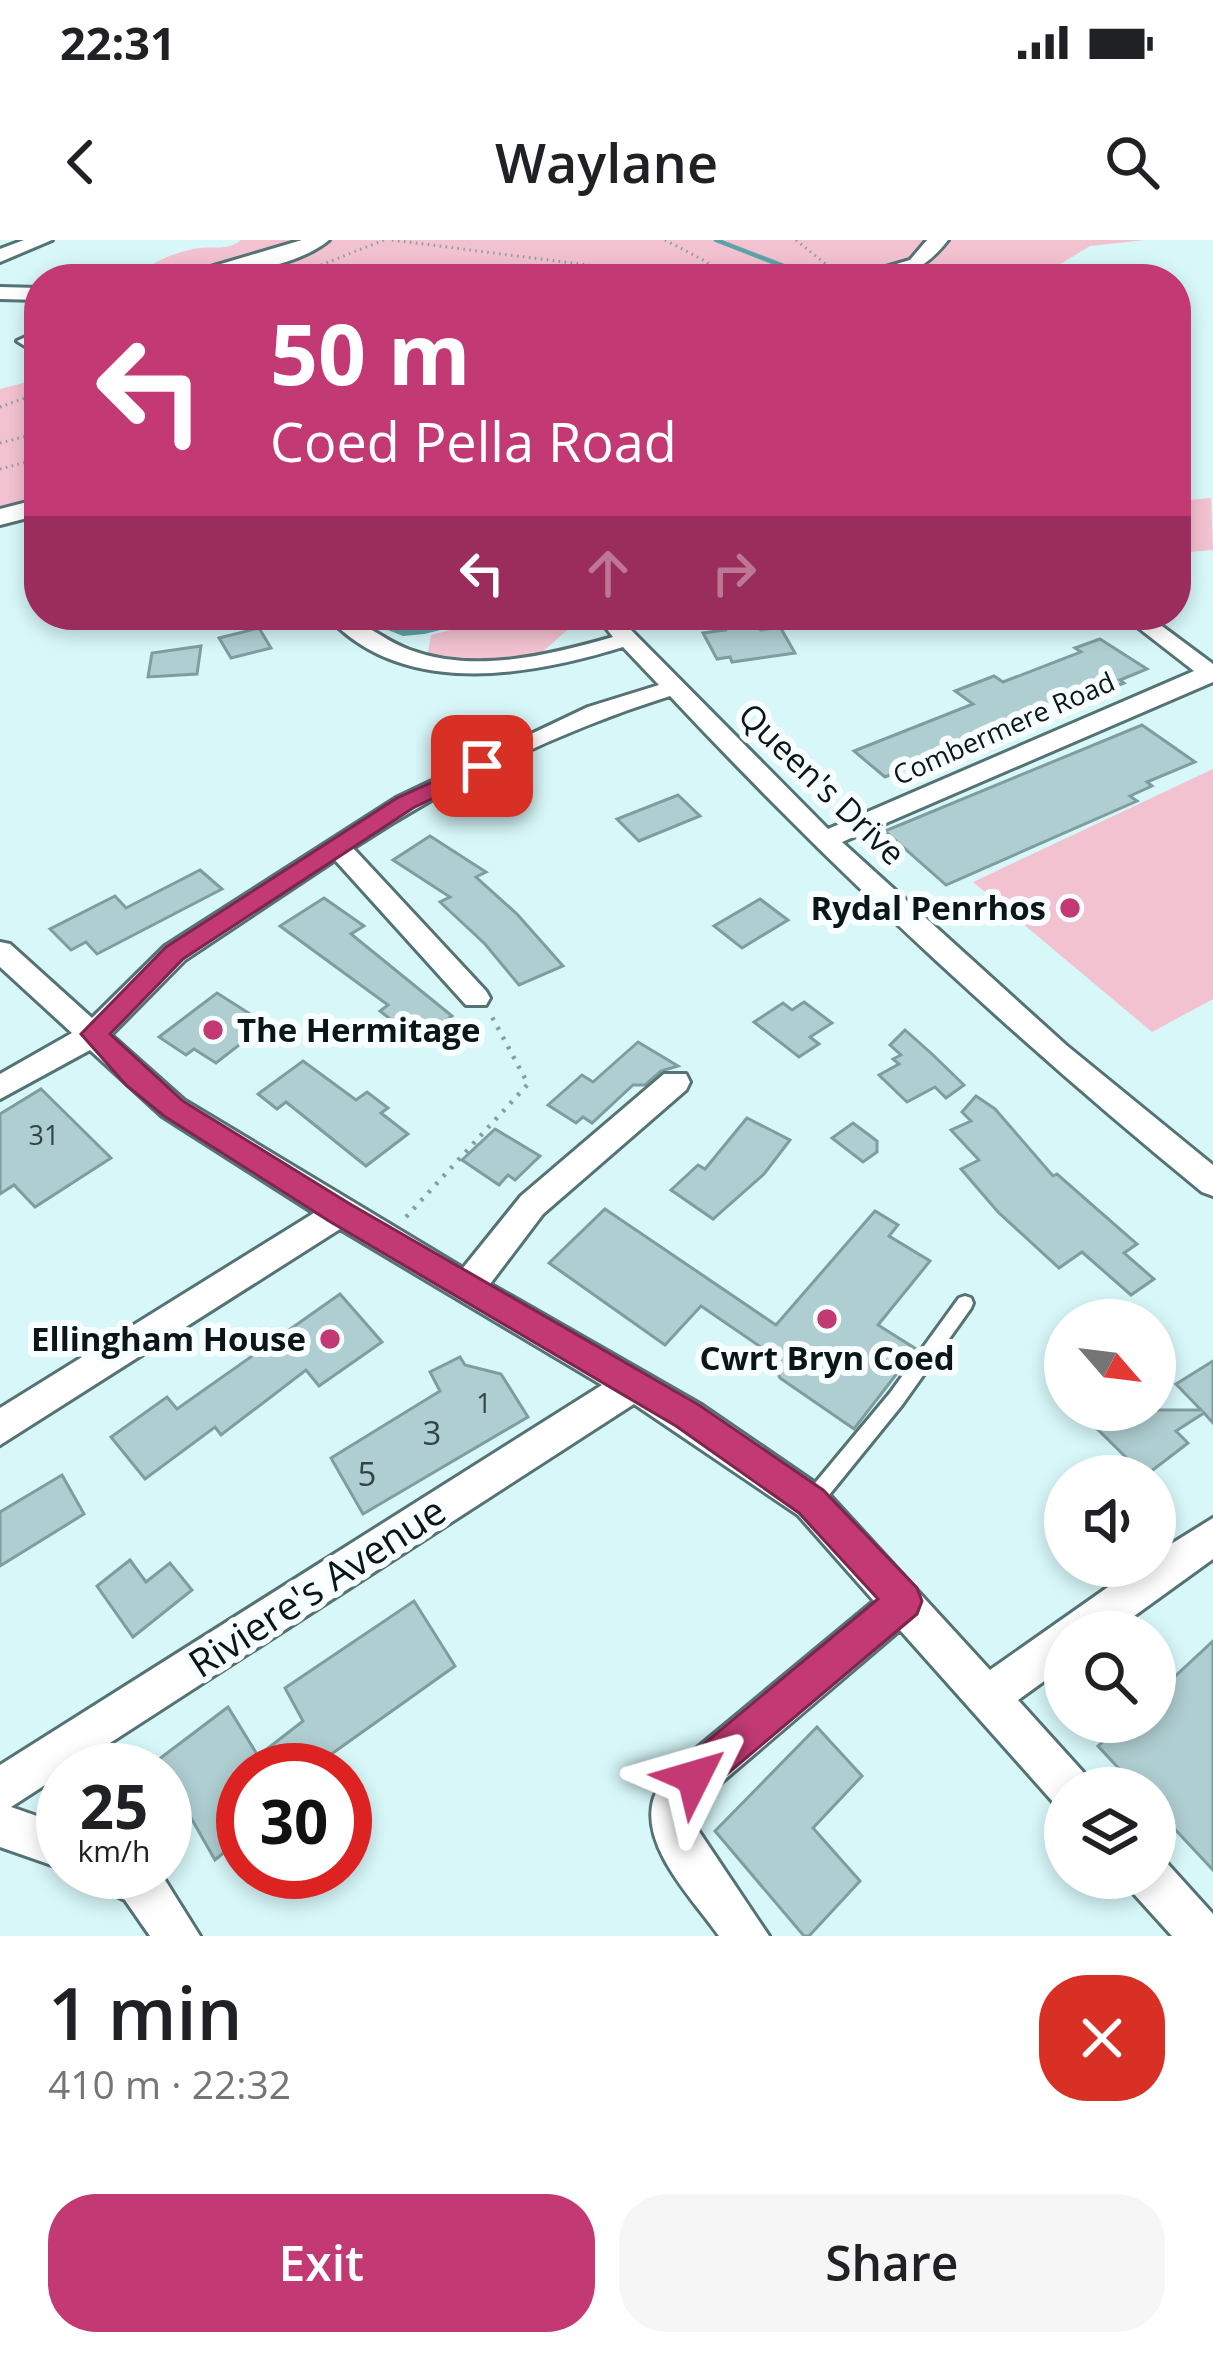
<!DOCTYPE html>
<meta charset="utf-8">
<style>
:root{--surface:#fff;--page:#f6f6f6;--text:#202124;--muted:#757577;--accent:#c23974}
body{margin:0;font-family:"Open Sans",sans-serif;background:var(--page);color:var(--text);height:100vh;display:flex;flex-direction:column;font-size:45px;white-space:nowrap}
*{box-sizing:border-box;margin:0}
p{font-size:39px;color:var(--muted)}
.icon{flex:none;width:66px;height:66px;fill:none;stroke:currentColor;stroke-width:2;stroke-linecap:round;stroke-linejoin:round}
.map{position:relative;height:1696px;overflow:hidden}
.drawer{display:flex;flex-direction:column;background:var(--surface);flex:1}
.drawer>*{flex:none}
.hud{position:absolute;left:24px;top:24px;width:1167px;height:366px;border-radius:48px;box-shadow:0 6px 18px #0003;background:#c23974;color:#fff;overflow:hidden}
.needle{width:78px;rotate:118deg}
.controls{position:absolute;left:1044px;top:1059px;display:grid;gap:24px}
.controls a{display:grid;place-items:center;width:132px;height:132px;border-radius:50%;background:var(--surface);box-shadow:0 6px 18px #0003;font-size:60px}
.speed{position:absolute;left:36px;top:1503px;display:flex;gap:24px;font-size:60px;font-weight:700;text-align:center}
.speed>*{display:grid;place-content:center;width:156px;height:156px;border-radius:50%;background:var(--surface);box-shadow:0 6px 18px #0003;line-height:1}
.speed small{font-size:30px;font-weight:400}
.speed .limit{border:18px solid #d22;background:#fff;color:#111}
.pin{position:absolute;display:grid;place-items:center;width:102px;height:102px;color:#fff;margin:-51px;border-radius:24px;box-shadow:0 6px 18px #0006}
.me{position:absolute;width:132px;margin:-66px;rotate:50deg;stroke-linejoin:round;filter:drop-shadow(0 0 9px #0008)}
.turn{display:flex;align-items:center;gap:42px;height:252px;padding:0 48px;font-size:54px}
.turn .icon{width:156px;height:156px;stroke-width:2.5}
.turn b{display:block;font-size:84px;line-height:102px}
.lanes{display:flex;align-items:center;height:114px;padding:0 48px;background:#0003;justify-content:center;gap:60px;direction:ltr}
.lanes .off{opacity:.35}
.round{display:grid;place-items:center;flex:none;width:126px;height:126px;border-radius:48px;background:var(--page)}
.head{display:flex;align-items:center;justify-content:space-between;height:204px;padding:0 48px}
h1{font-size:72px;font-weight:600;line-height:90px}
.cta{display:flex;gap:24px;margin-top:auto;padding:24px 48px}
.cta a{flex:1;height:138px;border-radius:48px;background:var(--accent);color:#fff;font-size:48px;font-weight:600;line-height:138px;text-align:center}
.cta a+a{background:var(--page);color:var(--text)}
.status{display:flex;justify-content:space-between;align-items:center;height:84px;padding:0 60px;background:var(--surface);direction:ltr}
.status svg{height:33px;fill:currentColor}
header{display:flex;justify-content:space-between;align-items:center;height:156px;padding:0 48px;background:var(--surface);font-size:54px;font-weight:600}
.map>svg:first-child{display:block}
.green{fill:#f3c2d1}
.water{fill:#5ea3a9}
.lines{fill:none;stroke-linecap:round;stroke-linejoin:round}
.stream{stroke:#5ea3a9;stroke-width:4.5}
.building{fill:#afced1;stroke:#7f9d9f;stroke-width:3}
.lane-casing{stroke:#557274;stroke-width:6}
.street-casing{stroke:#557274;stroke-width:6}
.secondary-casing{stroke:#557274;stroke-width:6}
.path-far1{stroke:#869ea0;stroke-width:3;stroke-dasharray:1.5 4.5;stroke-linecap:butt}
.path{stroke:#869ea0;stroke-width:4.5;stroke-dasharray:3 8;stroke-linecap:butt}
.lane{fill:#fff;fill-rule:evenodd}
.street{fill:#fff;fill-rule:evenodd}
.secondary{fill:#fff;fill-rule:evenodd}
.route{fill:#c23974;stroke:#7e254b;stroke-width:3}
.poi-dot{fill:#c23974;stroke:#f8feff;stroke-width:4.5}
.labels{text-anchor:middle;stroke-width:12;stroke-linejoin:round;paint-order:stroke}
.far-street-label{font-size:27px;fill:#0a1617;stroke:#f8feff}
.number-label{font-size:27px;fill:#334446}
.street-label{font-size:33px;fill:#0a1617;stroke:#f8feff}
.poi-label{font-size:33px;font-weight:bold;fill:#0a1617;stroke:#f8feff;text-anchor:end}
.near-number-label{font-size:33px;fill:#334446}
.near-street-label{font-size:39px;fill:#0a1617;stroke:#f8feff}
</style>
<div class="status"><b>22:31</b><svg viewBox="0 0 49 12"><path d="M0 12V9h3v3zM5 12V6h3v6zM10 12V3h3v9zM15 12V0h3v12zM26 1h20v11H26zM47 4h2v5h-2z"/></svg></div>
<header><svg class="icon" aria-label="back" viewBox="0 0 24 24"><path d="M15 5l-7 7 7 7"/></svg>Waylane<svg class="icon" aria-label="search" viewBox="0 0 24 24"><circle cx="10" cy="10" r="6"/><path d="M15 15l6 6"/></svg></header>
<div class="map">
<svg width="1213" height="1696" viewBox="0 0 1213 1696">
<rect width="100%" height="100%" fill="#d7f7f9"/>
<!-- green -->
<g class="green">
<path d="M 241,0 L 938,0 L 917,24 L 855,39 L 130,39 C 150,24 169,14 193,9 C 210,5 227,12 241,0 Z"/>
<path d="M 948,0 L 1145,0 L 1090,6 L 1036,39 L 879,39 L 925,27 Z"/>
<path d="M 39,139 L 39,267 L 0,277 L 0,149 Z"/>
<path d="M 1211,258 L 1213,310 L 1176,313 L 1176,261 Z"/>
<path d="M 509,375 L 595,375 L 572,386 L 525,427 L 426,422 L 431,395 Z"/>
<path d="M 1213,529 L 1213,759 L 1152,792 L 973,642 Z"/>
</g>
<!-- water -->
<path class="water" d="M 375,375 L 502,375 L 424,394 L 403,396 L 378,386 Z"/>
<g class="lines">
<!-- stream -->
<path class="stream" d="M 716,0 L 817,39"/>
</g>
<!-- building -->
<g class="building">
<path d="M 745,379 L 761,390 L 780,387 L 795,413 L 732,422 L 730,417 L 717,419 L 703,393 L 725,390 L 720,382 Z"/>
<path d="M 259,388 L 271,408 L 231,418 L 219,398 Z"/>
<path d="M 1100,399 L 1147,429 L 1120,440 L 1124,443 L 885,537 L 854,511 L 973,464 L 955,451 L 994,436 L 1003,442 L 1081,412 L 1075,408 Z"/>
<path d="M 201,406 L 197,434 L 148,437 L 152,413 Z"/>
<path d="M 1142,485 L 1195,522 L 1147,542 L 1152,546 L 1130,556 L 1137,561 L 946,645 L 885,591 Z"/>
<path d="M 678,555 L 700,576 L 639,601 L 617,579 Z"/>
<path d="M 430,596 L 486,632 L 476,637 L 517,674 L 563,726 L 519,745 L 485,704 L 440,662 L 450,657 L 393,620 Z"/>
<path d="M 200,630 L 222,649 L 97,714 L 86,702 L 71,710 L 50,689 L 115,656 L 126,668 Z"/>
<path d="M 324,658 L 364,686 L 351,694 L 452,776 L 417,800 L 380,771 L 388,765 L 280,686 Z"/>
<path d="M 760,659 L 788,680 L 742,708 L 714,686 Z"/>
<path d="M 217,753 L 266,784 L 216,823 L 194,809 L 186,815 L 159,797 Z"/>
<path d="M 804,762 L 832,783 L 810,797 L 819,804 L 799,817 L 754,782 L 783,763 L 792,770 Z"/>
<path d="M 905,790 L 932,814 L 964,845 L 946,858 L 935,847 L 907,862 L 879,835 L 899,824 L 893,819 L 901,815 L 890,805 Z"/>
<path d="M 638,802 L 678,826 L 661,831 L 645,845 L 633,845 L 592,883 L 583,877 L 576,883 L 548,865 L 582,835 L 593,842 Z"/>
<path d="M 303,821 L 356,860 L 367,852 L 388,868 L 381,873 L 408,894 L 366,926 L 286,862 L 277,869 L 258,854 Z"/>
<path d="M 41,849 L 111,918 L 35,967 L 14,945 L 0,954 L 0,874 Z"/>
<path d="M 976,856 L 995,869 L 1053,936 L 1057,934 L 1137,1004 L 1124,1013 L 1154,1039 L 1131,1055 L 1082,1012 L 1059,1028 L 998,972 L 961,929 L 979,920 L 951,890 L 971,881 L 962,872 Z"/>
<path d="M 747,878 L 790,900 L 764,934 L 713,979 L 671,950 L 698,925 L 705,929 Z"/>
<path d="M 853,883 L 877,901 L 877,912 L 863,922 L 832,898 Z"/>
<path d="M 495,889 L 540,916 L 515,940 L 508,935 L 499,945 L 462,920 Z"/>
<path d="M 605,969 L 776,1085 L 875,971 L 898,985 L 889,996 L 930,1021 L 878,1085 L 916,1109 L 854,1189 L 780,1138 L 768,1112 L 701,1066 L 665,1105 L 549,1023 Z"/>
<path d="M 340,1054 L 382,1102 L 319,1146 L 306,1130 L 221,1195 L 215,1187 L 145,1239 L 111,1197 L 167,1157 L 177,1169 Z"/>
<path d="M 460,1117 L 465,1125 L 501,1134 L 528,1177 L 363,1274 L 331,1218 L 440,1151 L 430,1132 Z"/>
<path d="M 1213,1121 L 1213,1183 L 1204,1173 L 1176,1191 L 1188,1203 L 1145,1236 L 1078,1170 L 1201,1170 L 1176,1144 Z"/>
<path d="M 62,1235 L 84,1274 L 0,1326 L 0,1272 Z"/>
<path d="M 130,1320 L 146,1342 L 170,1323 L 192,1350 L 133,1397 L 97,1346 Z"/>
<path d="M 414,1361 L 455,1426 L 309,1530 L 243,1530 L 243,1597 L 215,1620 L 158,1520 L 228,1467 L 258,1516 L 303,1481 L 285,1448 Z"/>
<path d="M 1213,1401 L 1213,1630 L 1155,1568 L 1155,1548 L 1137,1548 L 1098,1506 L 1125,1482 L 1155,1482 L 1155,1455 Z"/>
<path d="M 817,1487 L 862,1536 L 813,1588 L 860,1641 L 809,1696 L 804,1696 L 715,1591 Z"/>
</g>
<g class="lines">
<defs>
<path id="lane" d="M 965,1056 L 971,1058 L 973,1063 L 971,1068 L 902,1165 L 820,1266 L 813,1269 L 806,1266 L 804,1260 L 806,1254 L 890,1153 L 959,1058 Z"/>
<g id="street">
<path d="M 39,91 L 39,101 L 25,106 L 17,101 Z"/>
<path d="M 206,375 L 254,375 C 243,385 217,385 206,375 Z"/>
<path d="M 326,375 C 360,375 379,399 410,410 C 475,434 550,415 613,397 L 606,388 L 611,375 L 633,375 L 628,387 L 828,589 L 1194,431 L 1122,375 L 1147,375 L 1213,424 L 1213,442 L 842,602 L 1066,805 L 1213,925 L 1213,956 L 1202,952 C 1014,798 836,633 670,456 C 559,491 450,544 353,608 L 486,751 L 490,758 L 486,765 L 466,765 L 335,620 L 185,720 L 111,795 L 184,860 L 463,1028 L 521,956 L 664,834 L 686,834 L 690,842 L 686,850 L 543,974 L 490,1044 L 700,1164 L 824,1249 L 990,1430 L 1138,1326 L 1155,1326 L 1155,1314 L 1213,1278 L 1213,1319 L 1112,1392 L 1065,1392 L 1065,1426 L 1018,1460 L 1084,1533 L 1090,1548 L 1065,1548 L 1065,1568 L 1054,1563 L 900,1390 L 710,1552 L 695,1571 L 698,1590 L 769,1696 L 719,1696 C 694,1660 641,1608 653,1561 C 657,1546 670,1534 680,1522 L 874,1361 L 798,1275 L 634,1164 L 11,1567 L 63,1585 L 63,1629 L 0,1607 L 0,1525 L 602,1145 L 340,989 L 0,1205 L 0,1168 L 314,973 L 162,876 L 90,810 L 0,859 L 0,834 L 72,793 L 0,727 L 0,702 L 10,704 L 92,778 L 165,706 L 396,558 L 588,467 L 659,445 L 623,407 C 529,436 401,459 326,375 Z"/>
<path d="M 1155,1618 L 1166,1622 L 1213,1674 L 1213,1696 L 1172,1696 L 1134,1654 L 1128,1638 L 1155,1638 Z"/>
<path d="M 95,1632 L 160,1632 L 200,1696 L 150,1696 L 125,1660 L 101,1648 Z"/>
</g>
<g id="secondary">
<path d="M 24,0 L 52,0 L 0,22 L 0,9 Z"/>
<path d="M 302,0 L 329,0 C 295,29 214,39 170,39 Z"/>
<path d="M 927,0 L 948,0 C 918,39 891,39 845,39 L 910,20 Z"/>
<path d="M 0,47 L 39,48 L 39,60 L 0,59 Z"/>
<path d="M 39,259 L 39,275 L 0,285 L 0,269 Z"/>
</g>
</defs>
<!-- lane casing -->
<use href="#lane" class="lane-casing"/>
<!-- street casing -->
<use href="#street" class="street-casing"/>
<!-- secondary casing -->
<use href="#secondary" class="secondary-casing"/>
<!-- path-far1 -->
<g class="path-far1">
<path d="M 392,0 L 595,26 L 647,39"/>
<path d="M 665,0 L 707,22 L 722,39"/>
<path d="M 796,0 L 833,30 L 816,39"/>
<path d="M 321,25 L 384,0"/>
<path d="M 672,39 L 712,28"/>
<path d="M 0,167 L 39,153"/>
<path d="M 0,203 L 39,193"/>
<path d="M 0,229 L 39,219"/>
</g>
<!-- path -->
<path class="path" d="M 406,977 L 528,844 L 491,775"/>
<!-- lane -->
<use href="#lane" class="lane"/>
<!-- street -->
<use href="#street" class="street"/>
<!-- secondary -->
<use href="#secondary" class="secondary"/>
</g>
<!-- route -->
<path class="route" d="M 482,520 L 492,526 L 489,531 L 413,568 L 183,719 L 110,794 L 183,861 L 350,964 L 699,1165 L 823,1250 L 917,1348 L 922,1361 L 917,1374 L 708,1550 L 694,1556 L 681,1550 L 675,1537 L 681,1523 L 878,1359 L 799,1273 L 676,1186 L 329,981 L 164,876 L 126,845 L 81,794 L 166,707 L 397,558 Z"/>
<!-- markers -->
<g class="poi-dot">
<circle cx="1070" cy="668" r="12"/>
<circle cx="213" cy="790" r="12"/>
<circle cx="827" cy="1079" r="12"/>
<circle cx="330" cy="1099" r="12"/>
</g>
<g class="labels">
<!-- far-street labels -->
<g class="far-street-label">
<text transform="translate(1004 489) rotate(-24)" y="9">Combermere Road</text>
</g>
<!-- number labels -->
<g class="number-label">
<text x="44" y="905">31</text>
<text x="484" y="1173">1</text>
</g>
<!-- street labels -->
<g class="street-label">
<text transform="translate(822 544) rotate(44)" y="12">Queen's Drive</text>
</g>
<!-- poi labels -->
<g class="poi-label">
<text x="1046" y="680">Rydal Penrhos</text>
<text x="237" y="802" text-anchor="start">The Hermitage</text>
<text x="306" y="1111">Ellingham House</text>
<text x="827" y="1130" text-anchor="middle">Cwrt Bryn Coed</text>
</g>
<!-- near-number labels -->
<g class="near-number-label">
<text x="432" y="1205">3</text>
<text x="367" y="1246">5</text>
</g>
<!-- near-street labels -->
<g class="near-street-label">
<text transform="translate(317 1347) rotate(-33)" y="14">Riviere's Avenue</text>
</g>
</g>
</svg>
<div class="controls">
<a><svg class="needle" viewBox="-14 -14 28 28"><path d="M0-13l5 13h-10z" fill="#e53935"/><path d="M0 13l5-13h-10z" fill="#757577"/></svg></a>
<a><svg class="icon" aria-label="sound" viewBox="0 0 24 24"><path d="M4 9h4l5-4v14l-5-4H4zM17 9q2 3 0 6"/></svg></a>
<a><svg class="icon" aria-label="search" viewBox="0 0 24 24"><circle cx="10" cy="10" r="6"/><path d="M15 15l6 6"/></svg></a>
<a><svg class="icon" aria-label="layers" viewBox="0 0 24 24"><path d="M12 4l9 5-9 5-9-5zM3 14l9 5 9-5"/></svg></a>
</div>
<div class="speed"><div>25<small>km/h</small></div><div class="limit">30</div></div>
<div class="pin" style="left:482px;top:526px;background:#d93025"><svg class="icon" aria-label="arrive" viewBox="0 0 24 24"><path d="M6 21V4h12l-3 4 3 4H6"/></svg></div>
<svg class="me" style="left:694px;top:1537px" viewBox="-20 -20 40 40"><path d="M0-17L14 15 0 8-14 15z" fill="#c23974" stroke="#fff" stroke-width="4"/></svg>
<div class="hud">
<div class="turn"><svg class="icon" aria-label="left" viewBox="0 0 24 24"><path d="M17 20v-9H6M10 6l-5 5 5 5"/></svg><div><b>50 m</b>Coed Pella Road</div></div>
<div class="lanes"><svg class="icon" aria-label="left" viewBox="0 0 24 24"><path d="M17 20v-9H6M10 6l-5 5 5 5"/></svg><svg class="icon off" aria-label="ahead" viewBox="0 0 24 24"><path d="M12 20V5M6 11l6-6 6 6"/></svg><svg class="icon off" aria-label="right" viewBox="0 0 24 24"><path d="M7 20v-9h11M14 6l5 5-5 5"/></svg></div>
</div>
</div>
<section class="drawer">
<div class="head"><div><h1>1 min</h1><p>410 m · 22:32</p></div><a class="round" style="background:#d93025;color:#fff"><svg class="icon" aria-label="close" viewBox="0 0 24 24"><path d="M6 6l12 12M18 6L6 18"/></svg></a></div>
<div class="cta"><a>Exit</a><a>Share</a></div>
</section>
